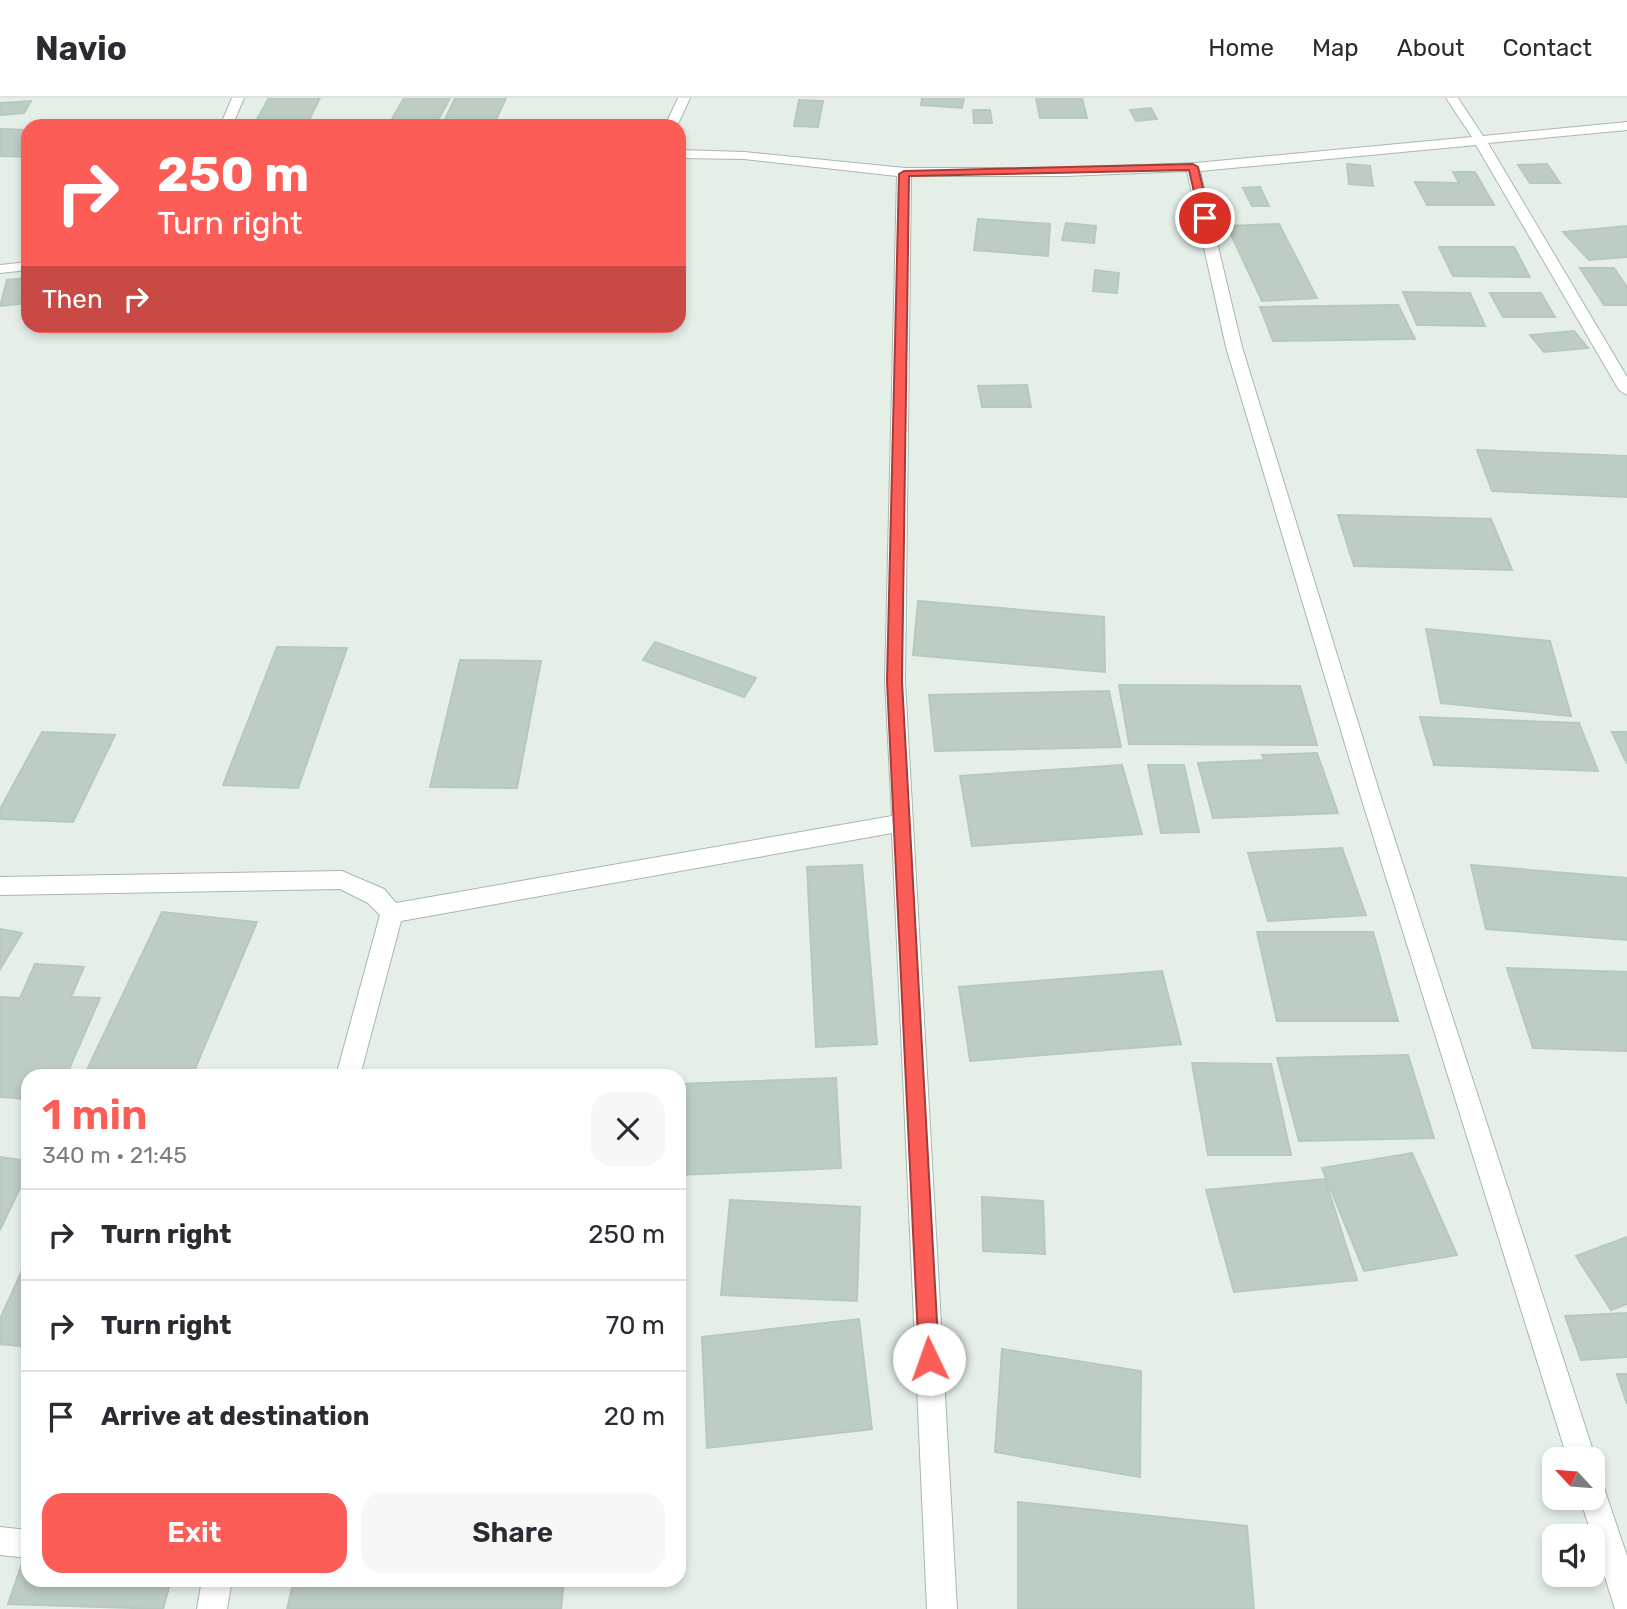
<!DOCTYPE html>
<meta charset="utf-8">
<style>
:root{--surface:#fff;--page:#f7f7f7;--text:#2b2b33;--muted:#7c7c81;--line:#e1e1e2;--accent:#fc5d56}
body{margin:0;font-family:Rubik,sans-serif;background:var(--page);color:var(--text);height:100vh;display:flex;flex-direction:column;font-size:26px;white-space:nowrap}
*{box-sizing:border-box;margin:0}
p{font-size:23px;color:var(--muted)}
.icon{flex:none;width:38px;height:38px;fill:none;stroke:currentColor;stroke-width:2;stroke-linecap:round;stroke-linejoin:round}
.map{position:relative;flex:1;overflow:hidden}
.drawer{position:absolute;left:21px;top:971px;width:665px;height:518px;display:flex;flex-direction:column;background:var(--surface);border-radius:21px;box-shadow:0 4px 10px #0003}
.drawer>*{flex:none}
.guide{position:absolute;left:21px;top:21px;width:665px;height:214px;border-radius:21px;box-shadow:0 4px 10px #0003;background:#fc5d56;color:#fff;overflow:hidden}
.needle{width:46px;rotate:296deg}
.buttons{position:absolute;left:1542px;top:1349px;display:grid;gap:14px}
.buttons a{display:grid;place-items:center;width:63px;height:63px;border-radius:14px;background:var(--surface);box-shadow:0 4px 10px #0003;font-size:35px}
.pin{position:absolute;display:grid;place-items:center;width:60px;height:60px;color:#fff;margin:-30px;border:4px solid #fff;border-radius:50%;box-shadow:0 2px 7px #0007}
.me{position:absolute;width:77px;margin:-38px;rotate:357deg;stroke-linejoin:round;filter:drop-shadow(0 0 5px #0008)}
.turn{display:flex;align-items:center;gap:24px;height:147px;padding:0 21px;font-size:32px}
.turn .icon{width:91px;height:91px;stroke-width:2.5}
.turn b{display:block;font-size:49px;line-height:60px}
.then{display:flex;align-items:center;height:66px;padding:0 21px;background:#0003;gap:14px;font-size:26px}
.round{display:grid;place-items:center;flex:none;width:74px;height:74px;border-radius:21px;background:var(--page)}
.summary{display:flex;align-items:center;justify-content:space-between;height:119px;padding:0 21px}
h1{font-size:42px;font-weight:600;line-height:52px;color:var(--accent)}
.button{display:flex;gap:14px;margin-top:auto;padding:14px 21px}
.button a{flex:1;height:80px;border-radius:21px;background:var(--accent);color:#fff;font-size:28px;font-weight:600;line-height:80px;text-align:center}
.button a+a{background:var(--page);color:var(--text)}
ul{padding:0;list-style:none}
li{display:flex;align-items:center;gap:21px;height:91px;padding:0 21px;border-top:2px solid var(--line)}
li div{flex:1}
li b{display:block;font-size:26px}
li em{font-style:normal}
header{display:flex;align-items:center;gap:42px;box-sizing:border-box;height:98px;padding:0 35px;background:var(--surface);border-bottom:2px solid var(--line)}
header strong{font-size:33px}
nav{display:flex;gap:38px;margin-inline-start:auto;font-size:24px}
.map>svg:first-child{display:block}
.building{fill:#bdcdc3;stroke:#b6c9be;stroke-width:2}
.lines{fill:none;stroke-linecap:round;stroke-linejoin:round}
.minor-casing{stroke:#a7b8ae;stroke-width:2}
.minor{fill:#fff;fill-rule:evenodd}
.route{fill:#fc5d56;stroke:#a43c38;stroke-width:2}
</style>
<header>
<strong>Navio</strong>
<nav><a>Home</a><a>Map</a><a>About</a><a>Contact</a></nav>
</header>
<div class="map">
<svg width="1627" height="1511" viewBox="0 0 1627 1511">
<rect width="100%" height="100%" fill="#e5efe8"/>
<!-- building -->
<g class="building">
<path d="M 269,0 L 320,0 L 306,28 L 253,28 Z"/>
<path d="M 404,0 L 450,0 L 435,28 L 388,28 Z"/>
<path d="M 455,0 L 506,0 L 493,28 L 442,28 Z"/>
<path d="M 922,0 L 964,0 L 962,10 L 921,7 Z"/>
<path d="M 1036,0 L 1082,0 L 1087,20 L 1040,20 Z"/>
<path d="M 799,2 L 823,3 L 818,29 L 794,28 Z"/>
<path d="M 31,3 L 24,15 L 0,17 L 0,5 Z"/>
<path d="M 1151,10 L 1157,21 L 1136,23 L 1130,12 Z"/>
<path d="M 973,12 L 990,12 L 992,25 L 974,25 Z"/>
<path d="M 1,31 L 28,32 L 28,59 L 0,58 Z"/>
<path d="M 1347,66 L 1370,68 L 1373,88 L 1349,86 Z"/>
<path d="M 1547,66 L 1560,85 L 1530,85 L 1518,67 Z"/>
<path d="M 1453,74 L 1475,74 L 1494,107 L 1427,107 L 1415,84 L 1459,85 Z"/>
<path d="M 1260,89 L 1269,108 L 1252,108 L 1243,90 Z"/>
<path d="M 978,121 L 1050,126 L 1048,158 L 974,152 Z"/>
<path d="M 1066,125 L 1096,128 L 1094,145 L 1062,142 Z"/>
<path d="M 1279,126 L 1317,200 L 1262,203 L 1227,128 Z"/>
<path d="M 1627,128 L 1627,159 L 1589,162 L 1563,134 Z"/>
<path d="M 1439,149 L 1514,149 L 1530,179 L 1453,178 Z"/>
<path d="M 1580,170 L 1614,170 L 1627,189 L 1627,207 L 1604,207 Z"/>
<path d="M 1095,172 L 1119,175 L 1117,195 L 1093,193 Z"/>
<path d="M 28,180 L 28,205 L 0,208 L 7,182 Z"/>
<path d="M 1403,194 L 1470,195 L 1485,228 L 1417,227 Z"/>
<path d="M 1490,195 L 1541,195 L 1555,219 L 1503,219 Z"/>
<path d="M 1398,207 L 1415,241 L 1273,243 L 1260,209 Z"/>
<path d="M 1574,233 L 1588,250 L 1544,254 L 1530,237 Z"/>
<path d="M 1027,287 L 1031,309 L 982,309 L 978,288 Z"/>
<path d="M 1477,352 L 1627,358 L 1627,399 L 1492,393 Z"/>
<path d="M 1338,417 L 1491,421 L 1512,472 L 1354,468 Z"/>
<path d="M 918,503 L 1104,519 L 1105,574 L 913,557 Z"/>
<path d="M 1426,531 L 1550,543 L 1571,618 L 1441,605 Z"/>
<path d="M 655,544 L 756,580 L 744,599 L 643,562 Z"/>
<path d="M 277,549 L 347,550 L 298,690 L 223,687 Z"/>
<path d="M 460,562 L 541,563 L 517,690 L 430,689 Z"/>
<path d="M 1119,587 L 1300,588 L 1317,647 L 1129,646 Z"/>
<path d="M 1109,593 L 1121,649 L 935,653 L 929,597 Z"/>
<path d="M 1420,619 L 1579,625 L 1598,673 L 1434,667 Z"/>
<path d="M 42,634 L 115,637 L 73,724 L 0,721 L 0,711 Z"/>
<path d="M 1612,634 L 1627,634 L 1627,666 Z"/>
<path d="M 1317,655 L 1338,715 L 1213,720 L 1198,665 L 1264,662 L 1262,657 Z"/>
<path d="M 1122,667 L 1142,736 L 972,748 L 960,678 Z"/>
<path d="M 1148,667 L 1184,667 L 1199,734 L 1161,735 Z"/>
<path d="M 1342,750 L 1366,817 L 1268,823 L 1248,755 Z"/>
<path d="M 862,767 L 877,946 L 816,949 L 807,769 Z"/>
<path d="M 1471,767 L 1627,780 L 1627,842 L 1486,831 Z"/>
<path d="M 162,814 L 257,824 L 192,978 L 84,978 Z"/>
<path d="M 0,831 L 22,835 L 0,871 Z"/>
<path d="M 1257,834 L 1373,834 L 1398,923 L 1277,923 Z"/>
<path d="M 35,866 L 84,869 L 71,899 L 100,900 L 66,978 L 28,978 L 28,1001 L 0,999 L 0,899 L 20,900 Z"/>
<path d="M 1507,870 L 1627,874 L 1627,953 L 1533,950 Z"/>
<path d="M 1162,873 L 1181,946 L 970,963 L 959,889 Z"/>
<path d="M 1408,957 L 1434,1040 L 1299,1043 L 1277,960 Z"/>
<path d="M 1192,965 L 1271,966 L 1291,1057 L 1208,1057 Z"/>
<path d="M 836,980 L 841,1070 L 679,1077 L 679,986 Z"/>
<path d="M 1412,1055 L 1457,1157 L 1364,1173 L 1322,1070 Z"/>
<path d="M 0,1059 L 28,1063 L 28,1073 L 0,1132 Z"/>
<path d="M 1325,1081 L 1357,1182 L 1234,1194 L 1206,1092 Z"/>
<path d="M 982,1099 L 1043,1103 L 1045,1156 L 983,1153 Z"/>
<path d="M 730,1102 L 860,1109 L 857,1203 L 721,1197 Z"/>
<path d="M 1627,1139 L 1627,1206 L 1611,1212 L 1576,1158 Z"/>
<path d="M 28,1159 L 28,1249 L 0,1246 L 0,1221 Z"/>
<path d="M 1627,1215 L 1627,1259 L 1581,1262 L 1565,1218 Z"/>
<path d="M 859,1221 L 872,1331 L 707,1350 L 702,1239 Z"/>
<path d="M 1002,1251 L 1141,1273 L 1140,1379 L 995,1354 Z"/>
<path d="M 1617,1276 L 1627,1276 L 1627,1306 Z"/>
<path d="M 1018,1404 L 1247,1428 L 1254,1511 L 1018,1511 Z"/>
<path d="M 28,1448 L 28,1482 L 171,1482 L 163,1511 L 8,1506 Z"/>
<path d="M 294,1482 L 564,1482 L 561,1511 L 287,1511 Z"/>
</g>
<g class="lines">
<defs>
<g id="minor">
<path d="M 232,0 L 244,0 L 232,28 L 220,28 Z"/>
<path d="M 678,0 L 690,0 L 677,28 L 665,28 Z"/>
<path d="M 1446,0 L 1458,0 L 1483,38 L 1627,24 L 1627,32 L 1488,45 L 1627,279 L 1627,297 L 1619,292 L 1476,47 L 1200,73 L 1242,249 L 1380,696 L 1596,1362 L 1592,1370 L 1592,1362 L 1568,1362 L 1360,696 L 1226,249 L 1187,73 L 1066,78 L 911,78 L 905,583 L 957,1511 L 927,1511 L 892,735 L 401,823 L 360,978 L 336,978 L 380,817 L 368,805 L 340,791 L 0,797 L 0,779 L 342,773 L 384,791 L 396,805 L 892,718 L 885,583 L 897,78 L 744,61 L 679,60 L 679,52 L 744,54 L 905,70 L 1066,70 L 1196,65 L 1472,39 Z"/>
<path d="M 28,164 L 28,172 L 0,175 L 0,167 Z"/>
<path d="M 1592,1380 L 1602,1384 L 1627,1458 L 1627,1511 L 1615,1511 L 1580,1400 L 1592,1400 Z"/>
<path d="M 0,1429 L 28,1432 L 28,1460 L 0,1457 Z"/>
<path d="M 202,1482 L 232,1482 L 227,1511 L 197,1511 Z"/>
</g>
</defs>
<!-- minor casing -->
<use href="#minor" class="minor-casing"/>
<!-- minor -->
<use href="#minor" class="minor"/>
</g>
<!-- route -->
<path class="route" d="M 1193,66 L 1198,69 L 1210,120 L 1205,123 L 1200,120 L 1189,72 L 909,78 L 902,583 L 939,1261 L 936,1268 L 929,1271 L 922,1268 L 919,1261 L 887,583 L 899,76 L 904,73 Z"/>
</svg>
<div class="buttons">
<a><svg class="needle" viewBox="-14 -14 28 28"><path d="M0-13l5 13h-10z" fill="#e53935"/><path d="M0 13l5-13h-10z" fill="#7c7c81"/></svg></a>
<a><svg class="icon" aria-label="sound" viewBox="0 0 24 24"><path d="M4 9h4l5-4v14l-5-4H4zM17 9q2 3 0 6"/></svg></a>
</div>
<div class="pin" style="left:1205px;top:120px;background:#d93025"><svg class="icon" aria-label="arrive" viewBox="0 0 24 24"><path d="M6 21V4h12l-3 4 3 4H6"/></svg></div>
<svg class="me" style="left:929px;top:1261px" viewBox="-20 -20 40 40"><circle r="19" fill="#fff"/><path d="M0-13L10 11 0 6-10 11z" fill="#fc5d56"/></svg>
<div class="guide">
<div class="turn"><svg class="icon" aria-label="right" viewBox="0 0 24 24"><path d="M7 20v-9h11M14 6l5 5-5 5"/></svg><div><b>250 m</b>Turn right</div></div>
<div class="then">Then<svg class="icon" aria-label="right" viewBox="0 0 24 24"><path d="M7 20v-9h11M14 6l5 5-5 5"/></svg></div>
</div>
<section class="drawer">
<div class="summary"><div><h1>1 min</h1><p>340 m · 21:45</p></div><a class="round"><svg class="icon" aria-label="close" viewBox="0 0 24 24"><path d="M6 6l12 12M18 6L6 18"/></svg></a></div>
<ul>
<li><svg class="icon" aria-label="right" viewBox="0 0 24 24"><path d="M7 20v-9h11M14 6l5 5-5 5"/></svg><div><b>Turn right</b></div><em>250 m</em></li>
<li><svg class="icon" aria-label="right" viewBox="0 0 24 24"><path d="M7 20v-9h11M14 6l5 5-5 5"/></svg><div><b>Turn right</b></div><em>70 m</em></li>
<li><svg class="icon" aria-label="arrive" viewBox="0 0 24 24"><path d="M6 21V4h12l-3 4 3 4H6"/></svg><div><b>Arrive at destination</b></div><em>20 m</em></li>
</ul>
<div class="button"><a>Exit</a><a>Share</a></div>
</section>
</div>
